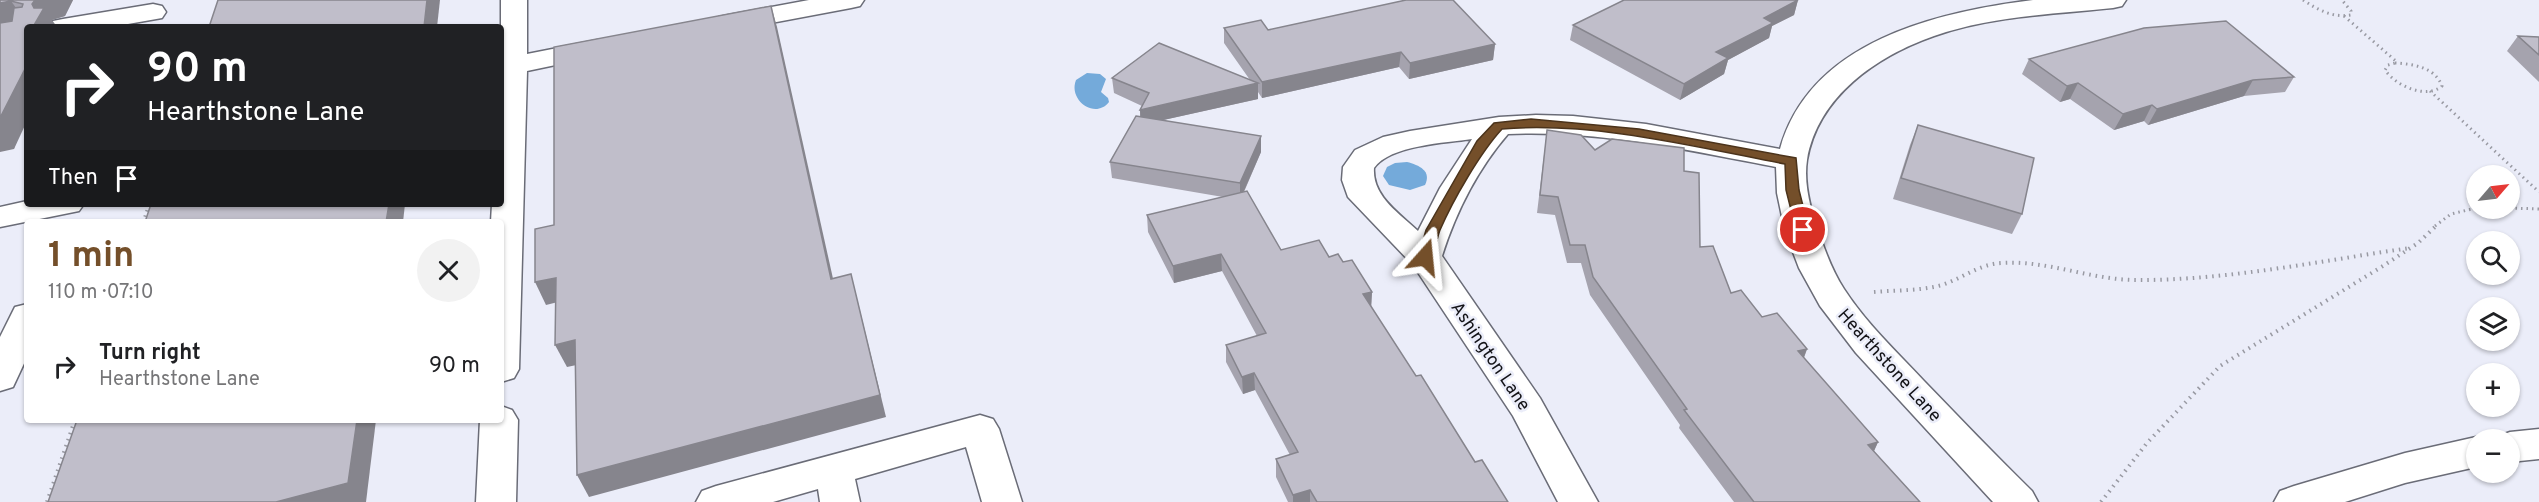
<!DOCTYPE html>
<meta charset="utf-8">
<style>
:root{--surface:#fff;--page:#f2f2f2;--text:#202124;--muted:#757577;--accent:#744f2a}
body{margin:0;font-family:Overpass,sans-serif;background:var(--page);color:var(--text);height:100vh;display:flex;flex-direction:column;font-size:22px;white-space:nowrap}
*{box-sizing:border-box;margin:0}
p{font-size:20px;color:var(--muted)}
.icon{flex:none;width:33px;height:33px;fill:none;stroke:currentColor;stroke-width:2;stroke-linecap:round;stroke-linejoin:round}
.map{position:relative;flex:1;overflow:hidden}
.drawer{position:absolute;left:24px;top:219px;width:480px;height:204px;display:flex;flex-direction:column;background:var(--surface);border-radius:6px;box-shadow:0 2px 4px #0004}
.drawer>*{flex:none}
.hud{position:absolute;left:24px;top:24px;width:480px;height:183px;border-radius:6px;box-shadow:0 2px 4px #0004;background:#202124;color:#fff;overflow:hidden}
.needle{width:39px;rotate:62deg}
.fabs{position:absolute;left:2466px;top:165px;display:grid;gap:12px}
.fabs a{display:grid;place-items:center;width:54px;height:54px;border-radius:50%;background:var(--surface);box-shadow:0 2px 4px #0004;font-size:30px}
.pin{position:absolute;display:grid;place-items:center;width:51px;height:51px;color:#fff;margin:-26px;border:3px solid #fff;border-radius:50%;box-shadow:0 2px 6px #0007}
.me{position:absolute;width:66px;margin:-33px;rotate:18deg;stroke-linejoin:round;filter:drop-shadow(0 0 4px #0008)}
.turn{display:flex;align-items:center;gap:21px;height:126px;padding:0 24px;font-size:27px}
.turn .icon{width:78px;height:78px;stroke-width:2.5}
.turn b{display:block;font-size:42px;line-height:51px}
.then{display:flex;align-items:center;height:57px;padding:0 24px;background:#0003;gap:12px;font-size:22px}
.round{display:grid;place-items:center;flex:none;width:63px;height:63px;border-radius:32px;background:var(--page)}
.headline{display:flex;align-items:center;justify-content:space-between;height:102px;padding:0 24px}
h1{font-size:36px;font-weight:700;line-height:45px;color:var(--accent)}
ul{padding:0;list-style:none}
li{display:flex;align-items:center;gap:18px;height:90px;padding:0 24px}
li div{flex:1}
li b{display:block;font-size:22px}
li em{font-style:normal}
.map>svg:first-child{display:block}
.water{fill:#74aada}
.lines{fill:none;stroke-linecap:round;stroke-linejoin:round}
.minor-casing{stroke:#6a6c77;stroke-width:3}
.path-far1{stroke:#999aa3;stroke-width:3;stroke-dasharray:1.5 4;stroke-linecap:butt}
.path{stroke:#999aa3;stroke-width:4;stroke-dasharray:1.5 5;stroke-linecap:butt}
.minor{fill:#fff;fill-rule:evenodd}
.wall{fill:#a5a3ae}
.shaded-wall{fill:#86858d}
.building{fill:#c0beca;stroke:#86858d;stroke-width:1.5}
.route{fill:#744f2a;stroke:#4b331b;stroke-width:1.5}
.labels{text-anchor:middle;stroke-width:5;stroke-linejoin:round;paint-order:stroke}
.street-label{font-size:18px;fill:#131317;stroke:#ebedf9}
</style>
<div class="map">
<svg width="2539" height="502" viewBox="0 0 2539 502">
<rect width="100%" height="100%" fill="#ebedf9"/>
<!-- water -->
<g class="water">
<path d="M 1087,73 L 1100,74 L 1106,79 L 1101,92 L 1108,98 L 1109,102 C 1095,120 1068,100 1076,80 Z"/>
<path d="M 1407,162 C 1419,165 1432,171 1425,185 L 1410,190 L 1389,185 L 1383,176 L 1387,167 L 1395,163 Z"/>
</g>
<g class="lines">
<defs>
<g id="minor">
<path d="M 501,0 L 527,0 L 527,54 L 598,40 L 608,42 L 612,48 L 608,54 L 527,71 L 519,369 L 514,378 L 501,382 L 501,222 L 491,222 L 492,204 L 501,204 Z"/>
<path d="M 809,0 L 864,0 L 860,6 L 851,8 L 729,31 L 719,29 L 716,23 L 719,17 L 729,15 Z"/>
<path d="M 2033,0 L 2126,0 L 2122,6 L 2113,8 C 2054,14 1991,16 1934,36 C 1877,56 1818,96 1807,160 C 1803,186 1812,215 1821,239 C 1827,256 1834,274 1844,289 C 1866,323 1896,351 1924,381 C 1960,418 1995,455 2032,491 L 2038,502 L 1993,502 L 1856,353 L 1820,306 L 1799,268 L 1785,231 L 1777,193 L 1776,167 C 1687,150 1599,130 1508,134 C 1477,170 1456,212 1442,256 L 1540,398 L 1598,502 L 1558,502 L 1513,416 L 1413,265 L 1348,197 L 1342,180 L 1343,167 L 1355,150 L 1383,137 L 1410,131 L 1499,117 L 1536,115 L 1573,116 L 1646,124 L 1780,149 C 1810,41 1937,12 2033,0 ZM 1472,139 L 1440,188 L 1418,231 C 1399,213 1372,196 1374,168 C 1390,145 1446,143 1472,139 Z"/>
<path d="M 153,4 L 162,6 L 166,12 L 162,18 L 111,27 L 49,27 L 53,21 L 63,19 Z"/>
<path d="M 27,201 L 27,204 L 84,204 L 79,211 L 0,227 L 0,207 Z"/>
<path d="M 27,304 L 27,357 L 13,387 L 0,391 L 0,337 L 15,307 Z"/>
<path d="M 501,406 L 512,410 L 518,420 L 516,502 L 476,502 L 480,420 L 501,420 Z"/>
<path d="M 980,415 L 993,419 L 999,429 L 1022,502 L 982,502 L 966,447 L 855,479 L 860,502 L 820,502 L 818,489 L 773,502 L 696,502 L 702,491 L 716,486 Z"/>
<path d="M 2539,429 L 2539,459 L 2510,462 L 2510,440 L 2495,440 L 2496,437 L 2510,432 Z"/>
<path d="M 2476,437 L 2484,440 L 2476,440 L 2476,467 L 2405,483 L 2345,502 L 2274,502 L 2280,491 L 2294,486 L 2405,453 Z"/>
</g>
</defs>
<!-- minor casing -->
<use href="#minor" class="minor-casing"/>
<!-- path-far1 -->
<g class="path-far1">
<path d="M 2303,0 C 2318,10 2333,18 2351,15 L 2351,11 L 2342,0"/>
<path d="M 2344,16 L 2397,62"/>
<path d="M 2395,63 C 2413,64 2435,67 2442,86 C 2426,100 2395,85 2385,70 L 2388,65 Z"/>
<path d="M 2430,91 L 2539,192"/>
<path d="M 2510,208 L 2539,209"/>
<path d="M 143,222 L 149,204"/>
<path d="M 2435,226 L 2451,214 L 2476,208"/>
</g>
<!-- path -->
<g class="path">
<path d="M 1874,292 C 1897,290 1920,291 1942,285 C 1963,278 1979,264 2002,263 C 2046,260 2089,279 2133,280 C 2225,281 2319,261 2410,248"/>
<path d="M 47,502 L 75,420"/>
<path d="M 2101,502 L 2147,443 L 2220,366 L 2383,266 L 2418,243 L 2437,225"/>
</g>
<!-- minor -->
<use href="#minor" class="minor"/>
</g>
<!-- wall -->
<g class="wall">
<path d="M 0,0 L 73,0 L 65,16 L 52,20 L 14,149 Z"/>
<path d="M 1798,0 L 1794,15 L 1772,26 L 1769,38 L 1728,60 L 1724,74 L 1680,100 L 1570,40 L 1573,25 Z"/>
<path d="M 1224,28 L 1495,44 L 1493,60 L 1409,79 L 1399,67 L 1262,98 L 1258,92 L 1258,99 L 1163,120 L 1261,152 L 1244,192 L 1281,250 L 1329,257 L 1343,262 L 1372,292 L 1371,307 L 1416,376 L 1475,462 L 1508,502 L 1288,502 L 1276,477 L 1276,459 L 1290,455 L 1255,390 L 1243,394 L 1226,362 L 1226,345 L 1257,336 L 1222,271 L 1174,283 L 1148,232 L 1147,215 L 1223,197 L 1112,178 L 1110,162 L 1140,117 L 1140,110 L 1142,106 L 1114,93 L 1112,78 L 1250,80 L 1224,43 Z"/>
<path d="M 2518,36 L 2539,37 L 2539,82 L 2507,51 Z"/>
<path d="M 2029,59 L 2294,77 L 2285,92 L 2244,96 L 2148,125 L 2144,121 L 2114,130 L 2070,99 L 2060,102 L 2022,74 Z"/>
<path d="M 1918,125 L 2022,214 L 2012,234 L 1893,199 L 1910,145 Z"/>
<path d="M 1547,130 L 1595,150 L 1684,171 L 1700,247 L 1731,293 L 1762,317 L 1807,349 L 1804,358 L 1878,442 L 1874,451 L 1920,502 L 1734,502 L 1679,428 L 1680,425 L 1590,295 L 1581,263 L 1567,263 L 1555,215 L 1537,213 Z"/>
</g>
<!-- shaded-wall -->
<g class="shaded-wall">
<path d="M 35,0 L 73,0 L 65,16 L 52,20 L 57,27 L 33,27 L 32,4 Z"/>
<path d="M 427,0 L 440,0 L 437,27 L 424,27 Z"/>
<path d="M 1798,0 L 1794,15 L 1772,26 L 1769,38 L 1728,60 L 1724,74 L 1680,100 L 1684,84 L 1716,52 L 1764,18 Z"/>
<path d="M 11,1 L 27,23 L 0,28 L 0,3 Z"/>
<path d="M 771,6 L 777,27 L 838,301 L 831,279 Z"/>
<path d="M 1495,44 L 1493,60 L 1409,79 L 1410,63 Z"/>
<path d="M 1401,52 L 1399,67 L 1262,98 L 1262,82 Z"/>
<path d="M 27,65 L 27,121 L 14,149 L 0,152 L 0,118 Z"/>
<path d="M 2253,80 L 2244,96 L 2148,125 L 2157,109 Z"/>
<path d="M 1258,83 L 1258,99 L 1141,125 L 1140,110 Z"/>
<path d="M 2078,83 L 2070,99 L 2060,102 L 2067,86 Z"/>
<path d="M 2152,105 L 2144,121 L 2114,130 L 2123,114 Z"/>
<path d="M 1261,136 L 1261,152 L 1240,200 L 1240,183 Z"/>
<path d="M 389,204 L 405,204 L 403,222 L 386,222 Z"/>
<path d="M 1221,254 L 1222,271 L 1174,283 L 1173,266 Z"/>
<path d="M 851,274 L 886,417 L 589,497 L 577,475 Z"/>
<path d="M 556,278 L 566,300 L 546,305 L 535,282 Z"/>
<path d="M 1372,292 L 1371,309 L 1363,294 Z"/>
<path d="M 575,340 L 586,363 L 567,367 L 555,345 Z"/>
<path d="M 1807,349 L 1800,367 L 1798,351 Z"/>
<path d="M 1254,373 L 1255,390 L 1243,394 L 1242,377 Z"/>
<path d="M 357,420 L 376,420 L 366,502 L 276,502 Z"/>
<path d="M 1878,442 L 1870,460 L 1868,445 Z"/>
<path d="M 1310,490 L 1310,502 L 1293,502 L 1293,495 Z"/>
</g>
<!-- building -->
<g class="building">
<path d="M 0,0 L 35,0 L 32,4 L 34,8 L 44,8 L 33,27 L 27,27 L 27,65 L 0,118 L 0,23 L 12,21 L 14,8 L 22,7 L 23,4 L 11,1 L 0,3 Z"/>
<path d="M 218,0 L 427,0 L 424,27 L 209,27 Z"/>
<path d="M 1406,0 L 1453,0 L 1495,44 L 1410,63 L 1401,52 L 1262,82 L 1224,28 L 1261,20 L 1268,30 Z"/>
<path d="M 1624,0 L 1798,0 L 1764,18 L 1773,23 L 1716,52 L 1728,58 L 1684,84 L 1573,25 Z"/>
<path d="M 771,6 L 831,279 L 851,274 L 880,395 L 577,475 L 575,340 L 555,345 L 556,278 L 535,282 L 535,229 L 554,225 L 554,47 Z"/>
<path d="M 2226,21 L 2294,77 L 2253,80 L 2157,109 L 2152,105 L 2123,114 L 2078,83 L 2067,86 L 2029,59 L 2144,28 Z"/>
<path d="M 2518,36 L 2539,37 L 2539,55 Z"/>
<path d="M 1159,43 L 1258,83 L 1140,110 L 1149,93 L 1112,78 Z"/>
<path d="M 1136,116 L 1261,136 L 1240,183 L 1110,162 Z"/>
<path d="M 1918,125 L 2034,158 L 2022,214 L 1901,178 Z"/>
<path d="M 1547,130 L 1581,135 L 1595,150 L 1612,139 L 1684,148 L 1684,171 L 1699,173 L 1700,247 L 1713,246 L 1731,293 L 1741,290 L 1762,317 L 1777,313 L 1807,349 L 1798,351 L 1878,442 L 1868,445 L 1920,502 L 1754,502 L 1684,410 L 1687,409 L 1593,277 L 1585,245 L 1570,245 L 1558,197 L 1540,195 Z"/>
<path d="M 1247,191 L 1281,250 L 1319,240 L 1329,257 L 1338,254 L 1343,262 L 1352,260 L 1372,292 L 1363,294 L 1416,376 L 1421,375 L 1475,462 L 1482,460 L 1508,502 L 1317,502 L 1310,490 L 1293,495 L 1276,459 L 1298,452 L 1254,373 L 1242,377 L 1226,345 L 1266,333 L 1221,254 L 1173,266 L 1147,215 Z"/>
<path d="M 151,204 L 389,204 L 386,222 L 145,222 Z"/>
<path d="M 77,420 L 357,420 L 348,483 L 276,502 L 48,502 Z"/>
</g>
<!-- route -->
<path class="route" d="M 1531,119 L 1639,129 L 1796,158 L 1799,190 L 1809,230 L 1803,234 L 1796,230 L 1786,190 L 1785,164 C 1697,147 1592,121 1502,129 C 1480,153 1453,200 1440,230 C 1436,239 1436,259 1425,262 L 1420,261 L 1418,257 L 1426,230 L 1477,141 L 1494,123 Z"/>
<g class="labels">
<!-- street labels -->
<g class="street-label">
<text transform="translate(1491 356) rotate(56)" y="6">Ashington Lane</text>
<text transform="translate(1890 365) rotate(48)" y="6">Hearthstone Lane</text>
</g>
</g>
</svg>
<div class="fabs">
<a><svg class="needle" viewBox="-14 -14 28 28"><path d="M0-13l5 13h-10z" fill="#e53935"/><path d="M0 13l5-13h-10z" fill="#757577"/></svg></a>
<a><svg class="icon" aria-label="search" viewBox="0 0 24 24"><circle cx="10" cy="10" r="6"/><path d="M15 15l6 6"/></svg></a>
<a><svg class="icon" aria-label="layers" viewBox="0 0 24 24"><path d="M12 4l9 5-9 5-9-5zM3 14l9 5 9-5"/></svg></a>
<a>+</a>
<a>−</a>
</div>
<div class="pin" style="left:1803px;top:230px;background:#d93025"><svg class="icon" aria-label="arrive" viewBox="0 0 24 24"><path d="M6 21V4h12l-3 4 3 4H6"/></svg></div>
<svg class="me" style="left:1425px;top:257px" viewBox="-20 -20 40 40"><path d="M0-17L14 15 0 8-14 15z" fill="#744f2a" stroke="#fff" stroke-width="4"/></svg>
<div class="hud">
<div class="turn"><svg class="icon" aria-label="right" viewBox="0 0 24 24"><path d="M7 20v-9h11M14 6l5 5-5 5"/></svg><div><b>90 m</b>Hearthstone Lane</div></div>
<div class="then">Then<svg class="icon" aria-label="arrive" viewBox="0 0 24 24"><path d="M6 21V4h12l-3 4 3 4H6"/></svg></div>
</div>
<section class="drawer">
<div class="headline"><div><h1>1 min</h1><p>110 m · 07:10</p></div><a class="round"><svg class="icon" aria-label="close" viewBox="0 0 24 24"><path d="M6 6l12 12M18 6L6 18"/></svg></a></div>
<ul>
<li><svg class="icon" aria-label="right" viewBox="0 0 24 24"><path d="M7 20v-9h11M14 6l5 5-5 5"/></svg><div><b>Turn right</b><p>Hearthstone Lane</p></div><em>90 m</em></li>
</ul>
</section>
</div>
